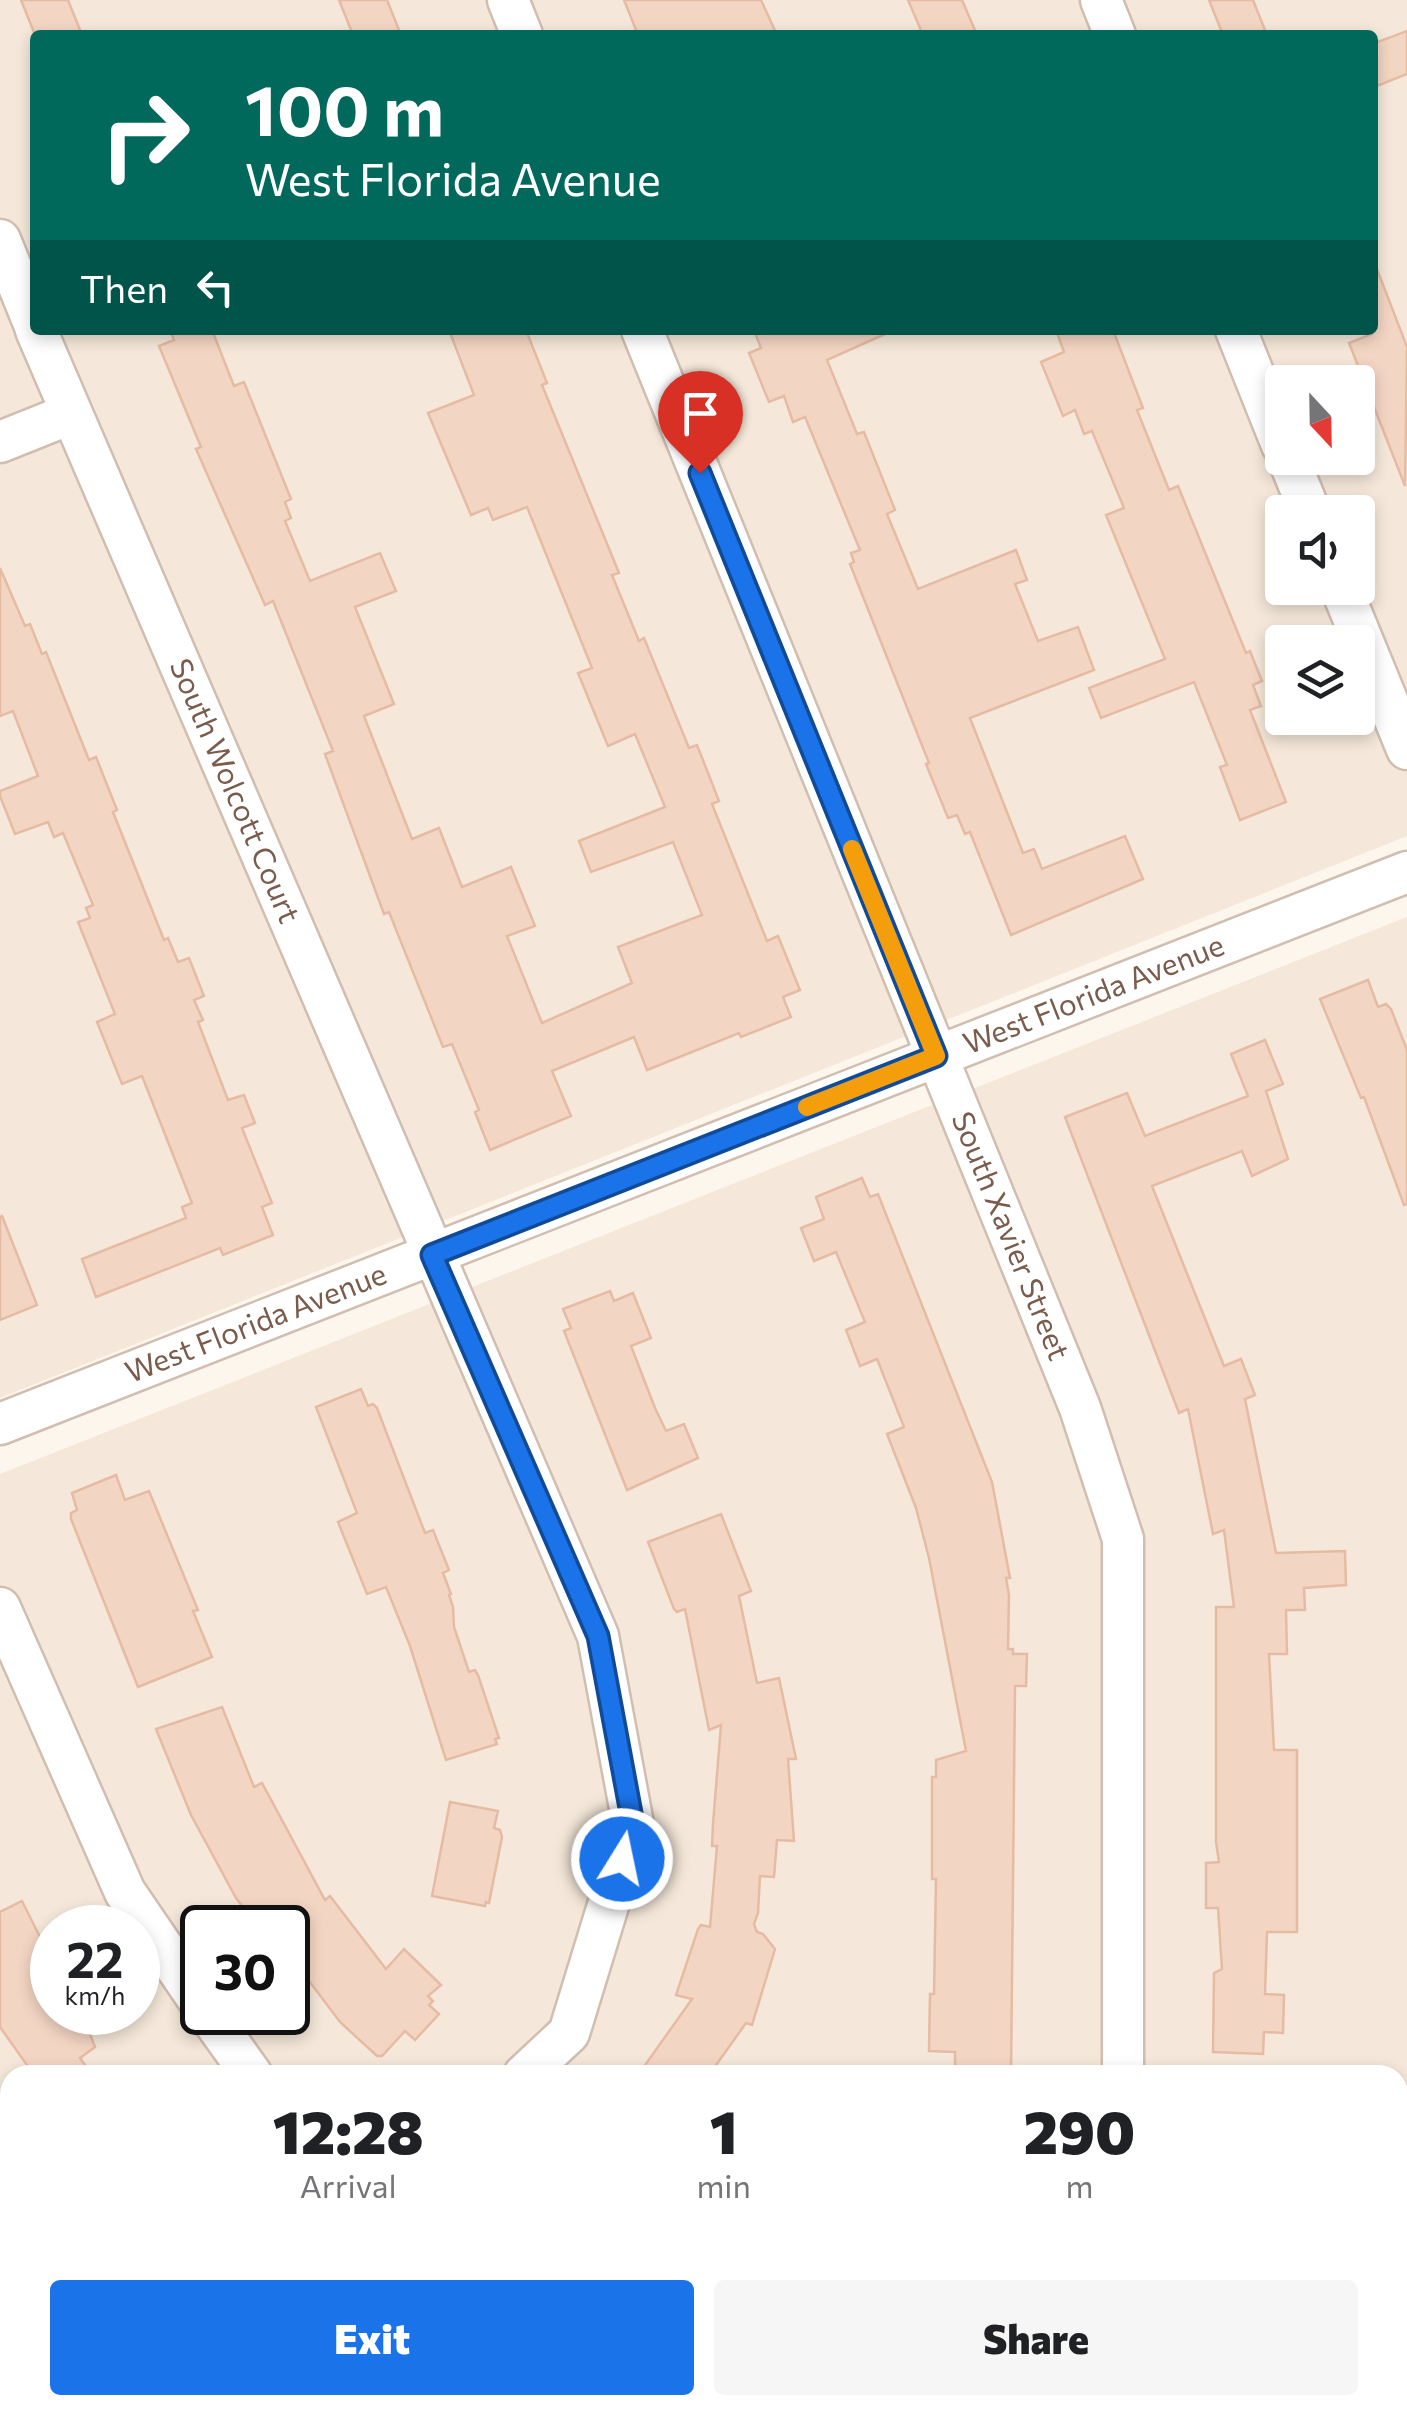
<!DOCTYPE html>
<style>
:root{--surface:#fff;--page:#f6f6f6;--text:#202124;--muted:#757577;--accent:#1a73e8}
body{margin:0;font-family:Commissioner,sans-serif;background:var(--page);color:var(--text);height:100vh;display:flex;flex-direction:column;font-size:38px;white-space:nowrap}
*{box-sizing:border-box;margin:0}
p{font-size:32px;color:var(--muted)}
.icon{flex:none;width:55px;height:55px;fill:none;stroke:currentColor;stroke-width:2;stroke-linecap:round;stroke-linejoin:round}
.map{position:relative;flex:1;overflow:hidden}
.drawer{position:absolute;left:0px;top:2065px;width:1408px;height:350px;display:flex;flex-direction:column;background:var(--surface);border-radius:30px 30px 0 0;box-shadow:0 5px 15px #0003}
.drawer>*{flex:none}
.banner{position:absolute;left:30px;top:30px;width:1348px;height:305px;border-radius:10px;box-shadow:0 5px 15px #0003;background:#00695c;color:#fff;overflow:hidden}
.needle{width:65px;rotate:158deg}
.fabs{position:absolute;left:1265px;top:365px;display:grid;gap:20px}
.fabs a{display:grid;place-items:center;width:110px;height:110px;border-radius:10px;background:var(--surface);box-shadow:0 5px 15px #0003;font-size:50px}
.speed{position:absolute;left:30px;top:1905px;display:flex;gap:20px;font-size:50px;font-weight:700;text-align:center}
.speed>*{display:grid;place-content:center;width:130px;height:130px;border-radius:50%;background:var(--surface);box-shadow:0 5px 15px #0003;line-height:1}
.speed small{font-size:25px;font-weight:400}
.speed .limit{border:5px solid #111;border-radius:15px;background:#fff;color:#111}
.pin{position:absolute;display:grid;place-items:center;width:85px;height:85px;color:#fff;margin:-102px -42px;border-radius:50% 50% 50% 0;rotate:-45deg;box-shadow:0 0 10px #0007}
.pin .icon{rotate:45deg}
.me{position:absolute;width:110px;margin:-55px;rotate:10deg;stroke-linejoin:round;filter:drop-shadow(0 0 8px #0008)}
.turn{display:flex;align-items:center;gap:35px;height:210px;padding:0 50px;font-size:45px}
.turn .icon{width:130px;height:130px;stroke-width:2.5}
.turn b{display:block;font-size:70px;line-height:85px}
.then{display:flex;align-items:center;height:95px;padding:0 50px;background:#0003;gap:20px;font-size:38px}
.eta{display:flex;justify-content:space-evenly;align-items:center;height:170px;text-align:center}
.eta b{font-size:60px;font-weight:800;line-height:70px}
.action{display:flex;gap:20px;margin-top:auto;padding:20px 50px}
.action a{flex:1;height:115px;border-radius:10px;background:var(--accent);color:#fff;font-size:40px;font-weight:800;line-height:115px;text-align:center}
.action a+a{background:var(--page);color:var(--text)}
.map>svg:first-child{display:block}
.residential{fill:#f5e8da;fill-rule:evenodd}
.building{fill:#f3d5c3;stroke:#e6bba3;stroke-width:2.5}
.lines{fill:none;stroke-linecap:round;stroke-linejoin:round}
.minor-casing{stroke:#d1beb0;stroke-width:45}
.minor{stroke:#fff;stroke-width:40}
.route-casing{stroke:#114b97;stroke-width:25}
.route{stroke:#1a73e8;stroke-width:18}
.slow{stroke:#f59e0b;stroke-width:18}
.labels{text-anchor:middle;stroke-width:8;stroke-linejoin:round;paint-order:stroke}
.street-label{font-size:30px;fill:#7a5c4d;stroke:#fffaf3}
</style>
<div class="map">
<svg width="1407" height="2415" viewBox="0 0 1407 2415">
<rect width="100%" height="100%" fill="#fdf6ec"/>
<!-- residential -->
<g class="residential">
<path d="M 0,0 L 1407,0 L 1407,836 L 0,1398 ZM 35,35 L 1372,35 L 1372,330 L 35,330 ZM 1282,382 L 1358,382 L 1358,458 L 1282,458 ZM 1282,512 L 1358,512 L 1358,588 L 1282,588 ZM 1282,642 L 1358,642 L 1358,718 L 1282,718 Z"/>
<path d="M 1407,917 L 1407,2415 L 0,2415 L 0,1474 ZM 52,1928 L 138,1928 L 138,2012 L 52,2012 ZM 202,1928 L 288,1928 L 288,2012 L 202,2012 ZM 10,2075 L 1398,2075 L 1398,2405 L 10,2405 Z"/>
</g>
<!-- building -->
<g class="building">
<path d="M 21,0 L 68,0 L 82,35 L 35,35 Z"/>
<path d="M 339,0 L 387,0 L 401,35 L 353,35 Z"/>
<path d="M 624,0 L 761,0 L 777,35 L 638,35 Z"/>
<path d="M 908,0 L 962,0 L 977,35 L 923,35 Z"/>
<path d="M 1209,0 L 1253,0 L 1267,35 L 1223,35 Z"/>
<path d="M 1407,31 L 1407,74 L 1372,88 L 1372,44 Z"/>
<path d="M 1372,264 L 1375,264 L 1407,347 L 1405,486 L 1349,343 L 1372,334 Z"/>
<path d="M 170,330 L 212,330 L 234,386 L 244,382 L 291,499 L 285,502 L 291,518 L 285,521 L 310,581 L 380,553 L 396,591 L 355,607 L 394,704 L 364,716 L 412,839 L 439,828 L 462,887 L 511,867 L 535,926 L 507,936 L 542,1023 L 632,983 L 618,947 L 702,915 L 673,842 L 591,872 L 579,841 L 665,807 L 635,734 L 608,746 L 578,673 L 592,668 L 527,507 L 493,520 L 488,508 L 471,515 L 428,413 L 474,395 L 449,330 L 526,330 L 547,383 L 542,385 L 619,573 L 612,575 L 639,641 L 644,638 L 689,748 L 697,745 L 719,801 L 712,804 L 767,941 L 778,936 L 800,990 L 783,997 L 791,1017 L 741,1037 L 739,1033 L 647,1070 L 634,1037 L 552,1071 L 571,1116 L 490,1150 L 475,1112 L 479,1110 L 452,1044 L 443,1047 L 389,912 L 384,914 L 325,754 L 333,751 L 273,601 L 265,605 L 196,449 L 201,447 L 159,346 L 174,340 Z"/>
<path d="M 754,330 L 894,330 L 827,360 L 857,434 L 864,432 L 895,510 L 887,514 L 918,589 L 1016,550 L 1027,580 L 1015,584 L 1038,641 L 1078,627 L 1094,670 L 970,718 L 1023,853 L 1034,849 L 1042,869 L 1125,836 L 1143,879 L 1011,935 L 970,832 L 965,834 L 957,815 L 948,818 L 926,764 L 929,763 L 850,564 L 854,562 L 851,553 L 860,550 L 805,417 L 793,422 L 784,396 L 769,402 L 749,353 L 761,348 Z"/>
<path d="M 1056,330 L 1113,330 L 1143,408 L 1137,410 L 1169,490 L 1178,486 L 1246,653 L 1250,651 L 1262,681 L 1253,685 L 1261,706 L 1250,710 L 1286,802 L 1240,820 L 1220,767 L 1227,765 L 1194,682 L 1101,718 L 1089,688 L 1165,659 L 1106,515 L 1124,508 L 1092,431 L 1084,434 L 1075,410 L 1063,416 L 1041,362 L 1064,352 Z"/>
<path d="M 0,568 L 25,626 L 30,624 L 42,654 L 46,652 L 89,760 L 96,757 L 117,810 L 113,812 L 164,940 L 168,938 L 178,962 L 189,958 L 204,996 L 194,1000 L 203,1020 L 198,1022 L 228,1100 L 244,1095 L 255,1123 L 242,1128 L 272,1203 L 262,1207 L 273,1235 L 223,1255 L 220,1248 L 96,1297 L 82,1259 L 186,1218 L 182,1207 L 192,1203 L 142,1076 L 122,1084 L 97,1022 L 115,1014 L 78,922 L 90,918 L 86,908 L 93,905 L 63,833 L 54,837 L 48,822 L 15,834 L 0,796 L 0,791 L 38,776 L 13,711 L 0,716 Z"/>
<path d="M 1368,980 L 1378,1007 L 1386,1004 L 1391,1009 L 1407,1050 L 1407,1204 L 1404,1205 L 1364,1097 L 1361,1098 L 1320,999 Z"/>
<path d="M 1265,1040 L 1283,1084 L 1266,1091 L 1288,1159 L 1252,1176 L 1242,1151 L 1152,1186 L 1224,1366 L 1241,1359 L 1255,1395 L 1245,1399 L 1276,1553 L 1345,1551 L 1346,1585 L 1304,1588 L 1305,1610 L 1286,1610 L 1287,1654 L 1269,1654 L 1274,1750 L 1297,1750 L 1297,1932 L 1267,1932 L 1265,1994 L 1284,1995 L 1283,2033 L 1264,2032 L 1263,2054 L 1213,2052 L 1214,1973 L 1222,1969 L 1218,1908 L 1206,1908 L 1206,1863 L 1219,1862 L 1216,1842 L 1216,1607 L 1234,1607 L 1224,1530 L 1213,1534 L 1188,1409 L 1179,1413 L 1065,1117 L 1127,1093 L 1145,1136 L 1248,1096 L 1231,1054 Z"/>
<path d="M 862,1178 L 870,1197 L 878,1194 L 992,1482 L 1010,1578 L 1006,1578 L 1009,1595 L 1008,1649 L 1013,1649 L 1013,1654 L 1027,1654 L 1026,1686 L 1015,1686 L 1011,2075 L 955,2075 L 955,2052 L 929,2051 L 930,1994 L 934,1994 L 936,1879 L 932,1879 L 932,1777 L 936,1777 L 936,1760 L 966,1751 L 929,1558 L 916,1508 L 887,1434 L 904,1427 L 877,1359 L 860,1366 L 846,1330 L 865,1322 L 836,1252 L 814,1261 L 801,1228 L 824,1219 L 816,1197 Z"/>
<path d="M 2,1216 L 37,1305 L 0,1320 L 0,1217 Z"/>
<path d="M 610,1291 L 614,1301 L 633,1293 L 651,1338 L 631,1346 L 655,1408 L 666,1431 L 684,1424 L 698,1458 L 627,1490 L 564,1331 L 571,1328 L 563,1309 Z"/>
<path d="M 361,1389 L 368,1406 L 373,1404 L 377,1408 L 425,1533 L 433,1530 L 449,1570 L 443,1573 L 451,1594 L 449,1595 L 453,1607 L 454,1627 L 469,1672 L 475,1670 L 478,1675 L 499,1738 L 495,1739 L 497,1744 L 446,1760 L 410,1646 L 386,1587 L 367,1594 L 338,1522 L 357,1513 L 316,1407 Z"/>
<path d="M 116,1475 L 125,1500 L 149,1491 L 198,1610 L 193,1611 L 212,1657 L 138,1687 L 71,1519 L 71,1513 L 77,1510 L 72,1493 Z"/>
<path d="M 721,1514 L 751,1591 L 739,1596 L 757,1683 L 779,1678 L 796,1759 L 788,1759 L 794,1841 L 777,1840 L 774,1877 L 760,1876 L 758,1913 L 754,1924 L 757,1932 L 763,1934 L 775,1949 L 752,2025 L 746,2023 L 709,2075 L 638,2075 L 692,1999 L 676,1995 L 698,1929 L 701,1925 L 710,1927 L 717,1846 L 712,1846 L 713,1824 L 721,1725 L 709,1730 L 685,1609 L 677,1612 L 674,1609 L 648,1542 Z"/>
<path d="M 222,1707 L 254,1787 L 262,1783 L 325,1900 L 330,1896 L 386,1969 L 404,1949 L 441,1985 L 428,1996 L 433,2001 L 429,2005 L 439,2014 L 415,2040 L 405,2031 L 382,2056 L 377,2056 L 340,2022 L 288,1953 L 288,1928 L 259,1928 L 236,1898 L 191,1815 L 156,1729 Z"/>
<path d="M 450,1802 L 498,1811 L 494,1828 L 500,1830 L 502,1837 L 489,1903 L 486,1902 L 485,1906 L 432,1896 Z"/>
<path d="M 22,1901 L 52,1961 L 52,2012 L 75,2012 L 90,2034 L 95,2047 L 80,2058 L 92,2075 L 34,2075 L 0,2027 L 0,1912 Z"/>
</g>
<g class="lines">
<defs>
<g id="minor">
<path d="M 508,0 L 522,35"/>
<path d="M 1101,0 L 1115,35"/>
<path d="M 0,240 L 35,326"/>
<path id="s1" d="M 36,330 L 598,1636 L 633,1824 L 569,2033 L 524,2075"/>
<path id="s2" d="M 642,330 L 1080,1408 L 1123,1539 L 1123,2075"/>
<path d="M 1236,330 L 1282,445"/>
<path d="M 0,442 L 70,414"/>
<path d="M 1288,458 L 1310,512"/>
<path d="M 1341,588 L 1407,749"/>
<path id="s3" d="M 0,1424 L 1407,872"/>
<path d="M 0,1608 L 125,1892 L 202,2005"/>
<path d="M 207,2012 L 252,2075"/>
<path d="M 1398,2210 L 1407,2207"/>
<path d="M 0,2350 L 10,2351"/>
<path d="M 549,2405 L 554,2415"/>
<path d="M 1223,2405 L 1226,2415"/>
<path d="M 895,2415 L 919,2405"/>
</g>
</defs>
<!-- minor casing -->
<use href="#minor" class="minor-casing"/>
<!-- minor -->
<use href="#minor" class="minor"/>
</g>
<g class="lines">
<defs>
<path id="route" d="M 622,1859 L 633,1824 L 598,1636 L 432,1255 L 936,1056 L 700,473"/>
</defs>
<!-- route casing -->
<use href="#route" class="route-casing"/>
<!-- route -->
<use href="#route" class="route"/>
<!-- slow -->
<path class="slow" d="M 807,1107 L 936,1056 L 852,849"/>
</g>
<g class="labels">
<!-- street labels -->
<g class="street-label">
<text dy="10" stroke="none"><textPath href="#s1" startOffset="502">South Wolcott Court</textPath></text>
<text dy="10" stroke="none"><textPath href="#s3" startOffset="1175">West Florida Avenue</textPath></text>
<text dy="10" stroke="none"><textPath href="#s2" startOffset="978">South Xavier Street</textPath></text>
<text dy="10" stroke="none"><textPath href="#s3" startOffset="275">West Florida Avenue</textPath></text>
</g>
</g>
</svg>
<div class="fabs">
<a><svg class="needle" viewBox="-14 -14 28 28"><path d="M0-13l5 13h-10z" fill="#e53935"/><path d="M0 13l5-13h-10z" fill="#757577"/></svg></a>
<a><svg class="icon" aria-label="sound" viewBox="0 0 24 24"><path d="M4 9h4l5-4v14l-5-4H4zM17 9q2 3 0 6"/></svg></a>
<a><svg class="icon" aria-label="layers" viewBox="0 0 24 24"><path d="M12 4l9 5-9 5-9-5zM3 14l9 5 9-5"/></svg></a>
</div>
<div class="speed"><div>22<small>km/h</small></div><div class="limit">30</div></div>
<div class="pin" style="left:700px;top:473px;background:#d93025"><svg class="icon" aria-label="arrive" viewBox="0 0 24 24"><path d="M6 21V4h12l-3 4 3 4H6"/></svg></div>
<svg class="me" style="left:622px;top:1859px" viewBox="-20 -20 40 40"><circle r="17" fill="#1a73e8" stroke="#fff" stroke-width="3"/><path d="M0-11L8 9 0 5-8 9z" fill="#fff"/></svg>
<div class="banner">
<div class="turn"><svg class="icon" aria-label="right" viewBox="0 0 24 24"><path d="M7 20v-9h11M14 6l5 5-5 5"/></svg><div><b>100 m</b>West Florida Avenue</div></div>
<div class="then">Then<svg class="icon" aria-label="left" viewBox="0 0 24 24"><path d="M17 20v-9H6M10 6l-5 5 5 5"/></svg></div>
</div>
<section class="drawer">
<div class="eta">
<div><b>12:28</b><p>Arrival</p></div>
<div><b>1</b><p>min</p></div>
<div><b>290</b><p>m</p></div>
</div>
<div class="action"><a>Exit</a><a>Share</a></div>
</section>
</div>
